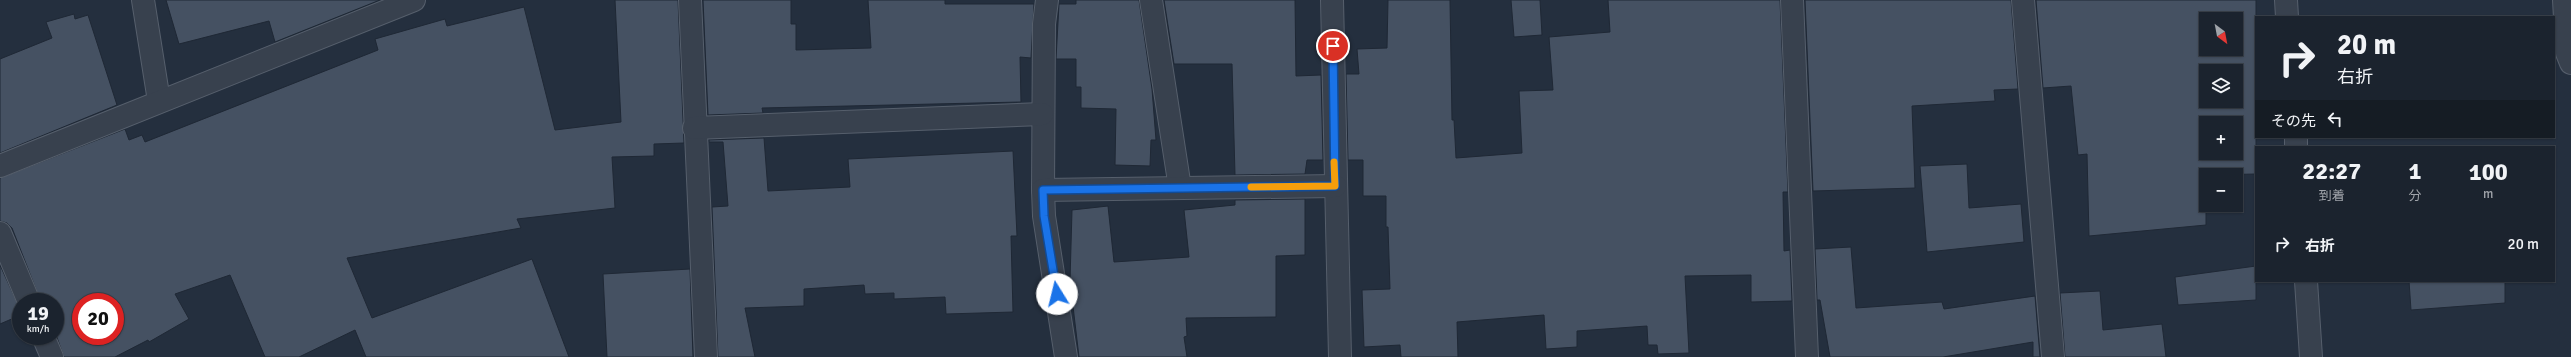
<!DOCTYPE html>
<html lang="ja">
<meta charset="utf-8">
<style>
:root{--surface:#1b232e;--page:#242b36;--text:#f1f3f6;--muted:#a0a4aa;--line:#39404a}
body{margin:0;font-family:Signika,"Noto Sans JP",sans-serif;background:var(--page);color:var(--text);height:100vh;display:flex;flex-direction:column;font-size:15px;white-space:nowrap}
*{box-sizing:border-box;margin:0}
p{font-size:13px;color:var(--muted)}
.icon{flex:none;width:22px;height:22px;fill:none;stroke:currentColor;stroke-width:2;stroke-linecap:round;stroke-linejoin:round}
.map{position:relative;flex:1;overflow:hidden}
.drawer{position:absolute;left:2255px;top:146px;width:300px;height:136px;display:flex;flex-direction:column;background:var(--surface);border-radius:0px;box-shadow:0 1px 3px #0004,0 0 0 1px var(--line)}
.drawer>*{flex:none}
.banner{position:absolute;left:2255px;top:16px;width:300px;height:122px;border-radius:0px;box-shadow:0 1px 3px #0004,0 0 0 1px var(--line);background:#1b232e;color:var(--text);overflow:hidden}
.needle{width:26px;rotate:148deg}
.controls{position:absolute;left:2199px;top:12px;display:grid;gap:8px}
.controls a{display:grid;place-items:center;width:44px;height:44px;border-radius:0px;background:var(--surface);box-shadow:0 1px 3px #0004,0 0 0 1px var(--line);font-size:20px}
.speed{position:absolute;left:12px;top:293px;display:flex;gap:8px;font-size:20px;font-weight:700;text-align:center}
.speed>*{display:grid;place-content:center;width:52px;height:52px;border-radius:50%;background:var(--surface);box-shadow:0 1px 3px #0004,0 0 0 1px var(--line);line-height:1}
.speed small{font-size:10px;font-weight:400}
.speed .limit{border:6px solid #d22;background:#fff;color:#111}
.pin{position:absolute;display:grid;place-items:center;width:34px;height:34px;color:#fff;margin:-17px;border:2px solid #fff;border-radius:50%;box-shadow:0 1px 4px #0007}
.me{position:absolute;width:44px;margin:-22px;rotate:351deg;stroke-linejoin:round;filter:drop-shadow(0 0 3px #0008)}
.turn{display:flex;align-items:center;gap:14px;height:84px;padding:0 16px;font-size:18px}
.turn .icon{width:52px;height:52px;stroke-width:2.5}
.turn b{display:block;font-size:28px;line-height:34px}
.then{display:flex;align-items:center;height:38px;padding:0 16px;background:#0003;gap:8px;font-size:15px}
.eta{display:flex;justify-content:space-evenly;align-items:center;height:68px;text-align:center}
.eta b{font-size:24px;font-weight:700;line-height:28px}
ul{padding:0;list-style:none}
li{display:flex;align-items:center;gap:12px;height:60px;padding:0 16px}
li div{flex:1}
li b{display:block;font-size:15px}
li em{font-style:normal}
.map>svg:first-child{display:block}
.building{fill:#455162;stroke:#1f2835;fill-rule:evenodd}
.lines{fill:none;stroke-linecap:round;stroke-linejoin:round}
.minor-casing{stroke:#565f6c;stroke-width:24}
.minor{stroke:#38414e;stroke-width:22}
.route-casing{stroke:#114b97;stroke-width:10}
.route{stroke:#1a73e8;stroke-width:7}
.slow{stroke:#f59e0b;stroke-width:7}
</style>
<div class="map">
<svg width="2571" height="357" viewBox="0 0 2571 357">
<rect width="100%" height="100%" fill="#242f3e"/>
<!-- building -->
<g class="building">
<path d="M 166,0 L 380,0 L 275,42 L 269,21 L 179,44 Z"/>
<path d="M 615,0 L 678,0 L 684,143 L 654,144 L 654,156 L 612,157 L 615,208 L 517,219 L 521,228 L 347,258 L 372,318 L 532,259 L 569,357 L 366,357 L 355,330 L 299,357 L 265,357 L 230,275 L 175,294 L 189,319 L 149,342 L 148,340 L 115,357 L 64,357 L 55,332 L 55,302 L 41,302 L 12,228 L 7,223 L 0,221 L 0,178 L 125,129 L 129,140 L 142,135 L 145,142 L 378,50 L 375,39 L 445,19 L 447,26 L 524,7 L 555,130 L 621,122 ZM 81,302 L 115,302 L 115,336 L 81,336 Z"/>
<path d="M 703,0 L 791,0 L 791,24 L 796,24 L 796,50 L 871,48 L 868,0 L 945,0 L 945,4 L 1034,4 L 1031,58 L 1020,57 L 1021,102 L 762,108 L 763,113 L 708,115 Z"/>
<path d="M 1076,0 L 1139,0 L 1152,89 L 1156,140 L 1151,140 L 1150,166 L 1115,165 L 1116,109 L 1081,108 L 1081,87 L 1076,87 L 1076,59 L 1056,59 L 1059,4 L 1076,4 Z"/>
<path d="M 1164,0 L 1295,0 L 1296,76 L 1321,75 L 1323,160 L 1307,160 L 1305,174 L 1235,175 L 1232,64 L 1174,64 Z"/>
<path d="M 1388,0 L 1450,0 L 1452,120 L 1454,120 L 1456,158 L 1522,153 L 1519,91 L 1553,90 L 1549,37 L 1610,32 L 1608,0 L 1780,0 L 1788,192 L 1783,192 L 1784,251 L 1790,250 L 1792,301 L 1751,302 L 1751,275 L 1685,276 L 1689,353 L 1658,354 L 1657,345 L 1648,345 L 1647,326 L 1577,331 L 1577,347 L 1546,349 L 1544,315 L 1457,322 L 1458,357 L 1401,357 L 1400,345 L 1364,347 L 1362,290 L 1390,289 L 1388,227 L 1386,227 L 1386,196 L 1363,196 L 1363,160 L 1348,160 L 1346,74 L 1359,74 L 1357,49 L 1387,48 Z"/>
<path d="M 1511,0 L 1540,0 L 1542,35 L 1514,37 Z"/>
<path d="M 1805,0 L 2011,0 L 2018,89 L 1994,90 L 1995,101 L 1912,106 L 1915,188 L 1813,191 Z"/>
<path d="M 2036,0 L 2256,0 L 2256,174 L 2206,175 L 2206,225 L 2089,236 L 2087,154 L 2078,155 L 2071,86 L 2043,88 ZM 2206,19 L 2236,19 L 2236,49 L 2206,49 ZM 2206,71 L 2236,71 L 2236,101 L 2206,101 ZM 2206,123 L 2236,123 L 2236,153 L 2206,153 Z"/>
<path d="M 74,14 L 75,19 L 88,15 L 117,105 L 0,153 L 0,59 L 52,38 L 46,22 Z"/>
<path d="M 764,138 L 768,191 L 850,187 L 848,159 L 1013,151 L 1017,236 L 1011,236 L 1013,312 L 946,314 L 945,297 L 894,299 L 894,293 L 865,294 L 864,285 L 804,289 L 804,306 L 745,308 L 755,357 L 718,357 L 712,207 L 728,206 L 723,142 L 709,142 L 709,140 Z"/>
<path d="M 1967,164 L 1969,208 L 2021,204 L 2024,242 L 1927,252 L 1920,166 Z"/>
<path d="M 1305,199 L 1305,255 L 1276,256 L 1276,317 L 1186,318 L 1187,336 L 1184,337 L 1187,357 L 1079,357 L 1070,281 L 1072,210 L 1108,206 L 1114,262 L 1189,257 L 1184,210 L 1235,205 L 1235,200 Z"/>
<path d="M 1851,247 L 1856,308 L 1942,302 L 1944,309 L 2035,296 L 2040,357 L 2033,357 L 2033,342 L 1943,357 L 1830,357 L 1820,300 L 1817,300 L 1815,249 Z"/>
<path d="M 0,265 L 21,311 L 21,315 L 0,324 Z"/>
<path d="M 2256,266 L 2256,300 L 2178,305 L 2175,277 Z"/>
<path d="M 690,269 L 693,357 L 607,357 L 603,274 Z"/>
<path d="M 2409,281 L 2505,281 L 2505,303 L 2411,310 Z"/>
<path d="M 2100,291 L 2103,330 L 2162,324 L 2166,357 L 2065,357 L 2060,293 Z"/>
</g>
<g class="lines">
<defs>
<g id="minor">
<path d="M 143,0 L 159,101"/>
<path d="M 690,0 L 706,357"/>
<path d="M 1047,0 L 1044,24 L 1043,190 L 1044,216 L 1066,357"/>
<path d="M 1151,0 L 1180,188"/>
<path d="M 1332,0 L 1340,357"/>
<path d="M 1792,0 L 1807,357"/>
<path d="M 2023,0 L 2053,357"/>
<path d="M 2286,0 L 2287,17"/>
<path d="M 2564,0 L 2567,53 L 2571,63"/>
<path d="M 694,128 L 1042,114"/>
<path d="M 2296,137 L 2296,147"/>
<path d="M 0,166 L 414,0"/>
<path d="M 1043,190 L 1335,186"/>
<path d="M 0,233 L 29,302"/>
<path d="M 2306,281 L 2311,357"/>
<path d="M 43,336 L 52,357"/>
</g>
</defs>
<!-- minor casing -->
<use href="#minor" class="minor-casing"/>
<!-- minor -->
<use href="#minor" class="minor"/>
</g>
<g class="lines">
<defs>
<path id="route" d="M 1057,294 L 1044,216 L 1043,190 L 1335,186 L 1333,46"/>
</defs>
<!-- route casing -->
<use href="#route" class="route-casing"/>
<!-- route -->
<use href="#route" class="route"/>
<!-- slow -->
<path class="slow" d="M 1251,187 L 1335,186 L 1334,162"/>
</g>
</svg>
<div class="controls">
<a><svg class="needle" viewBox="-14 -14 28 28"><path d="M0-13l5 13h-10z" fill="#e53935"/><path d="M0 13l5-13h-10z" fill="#a0a4aa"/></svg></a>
<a><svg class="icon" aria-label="layers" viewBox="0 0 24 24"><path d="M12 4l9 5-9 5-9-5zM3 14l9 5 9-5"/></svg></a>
<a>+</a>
<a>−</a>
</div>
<div class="speed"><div>19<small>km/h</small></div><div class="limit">20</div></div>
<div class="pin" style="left:1333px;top:46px;background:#d93025"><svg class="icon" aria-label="arrive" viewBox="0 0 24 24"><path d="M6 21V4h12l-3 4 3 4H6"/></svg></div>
<svg class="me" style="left:1057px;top:294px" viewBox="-20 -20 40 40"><circle r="19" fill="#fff"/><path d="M0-13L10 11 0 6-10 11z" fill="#1a73e8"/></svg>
<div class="banner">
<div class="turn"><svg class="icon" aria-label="right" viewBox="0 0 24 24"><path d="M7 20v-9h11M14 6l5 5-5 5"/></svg><div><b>20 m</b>右折</div></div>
<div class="then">その先<svg class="icon" aria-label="left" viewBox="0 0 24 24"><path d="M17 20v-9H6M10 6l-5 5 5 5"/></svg></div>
</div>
<section class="drawer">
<div class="eta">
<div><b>22:27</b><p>到着</p></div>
<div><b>1</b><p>分</p></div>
<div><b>100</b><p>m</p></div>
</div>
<ul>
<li><svg class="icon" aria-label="right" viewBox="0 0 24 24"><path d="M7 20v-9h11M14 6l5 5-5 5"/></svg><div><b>右折</b></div><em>20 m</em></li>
</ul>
</section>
</div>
